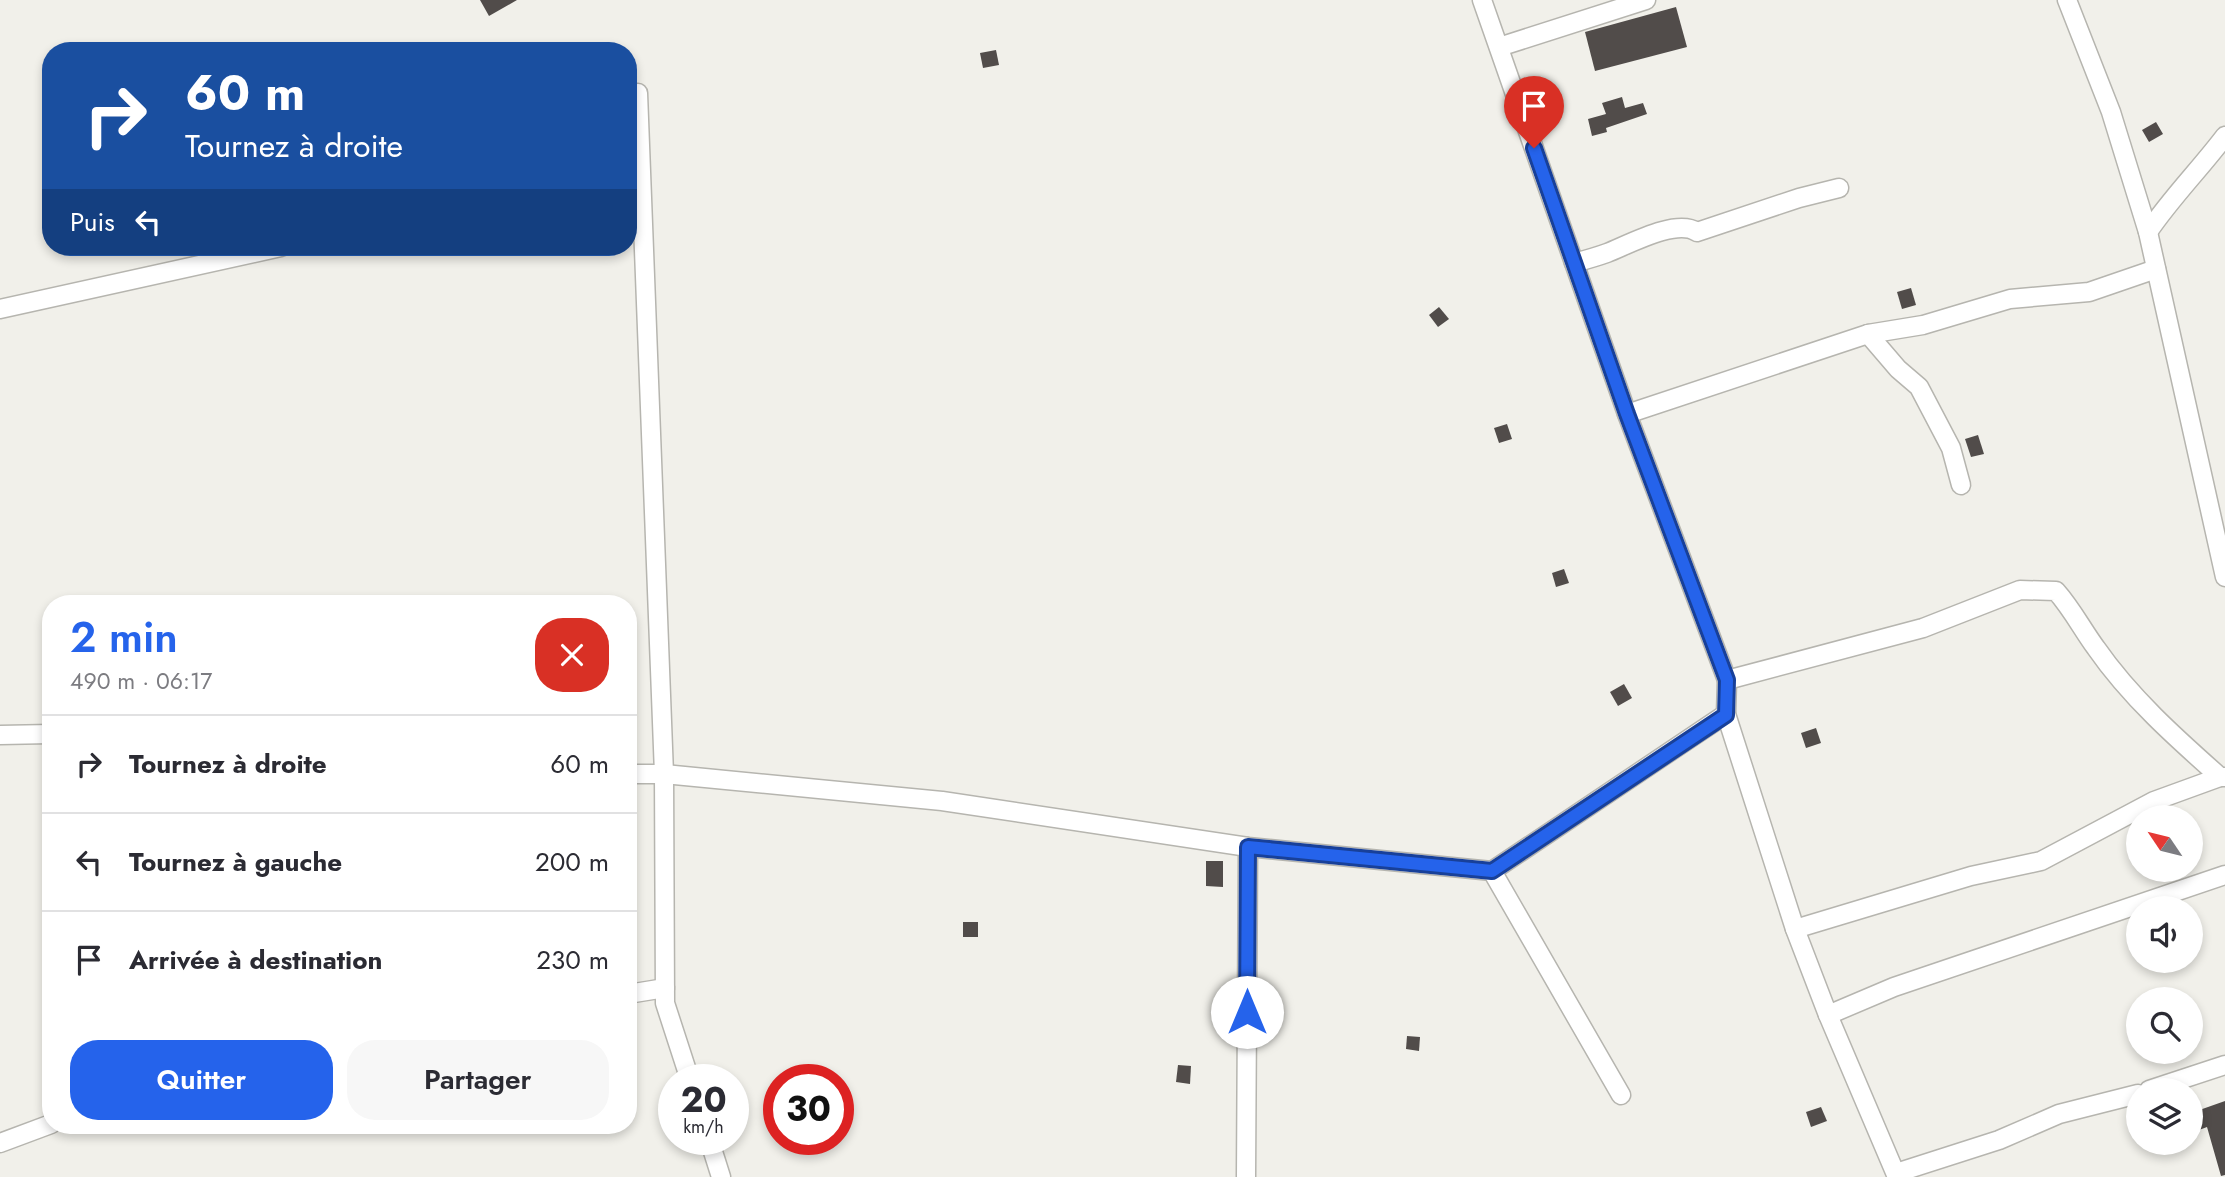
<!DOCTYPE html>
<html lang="fr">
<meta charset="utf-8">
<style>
:root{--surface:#fff;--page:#f7f7f7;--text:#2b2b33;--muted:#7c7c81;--line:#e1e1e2;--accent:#2563eb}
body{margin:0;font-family:Jost,sans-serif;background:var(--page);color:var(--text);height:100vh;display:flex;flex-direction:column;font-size:26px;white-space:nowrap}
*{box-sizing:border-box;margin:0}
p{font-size:23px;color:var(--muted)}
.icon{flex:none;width:38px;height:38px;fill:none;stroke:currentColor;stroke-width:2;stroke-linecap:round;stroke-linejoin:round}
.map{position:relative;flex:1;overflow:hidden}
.panel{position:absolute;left:42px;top:595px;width:595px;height:539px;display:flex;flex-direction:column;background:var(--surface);border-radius:28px;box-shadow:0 4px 10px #0003}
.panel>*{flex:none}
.hud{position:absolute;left:42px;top:42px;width:595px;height:214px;border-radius:28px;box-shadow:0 4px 10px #0003;background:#1a4fa0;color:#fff;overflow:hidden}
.needle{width:46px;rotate:305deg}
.fabs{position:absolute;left:2126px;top:805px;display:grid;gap:14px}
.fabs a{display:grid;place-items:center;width:77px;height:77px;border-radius:50%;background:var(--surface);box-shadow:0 4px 10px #0003;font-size:35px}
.speed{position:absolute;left:658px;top:1064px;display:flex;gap:14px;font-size:35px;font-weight:700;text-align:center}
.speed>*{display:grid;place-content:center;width:91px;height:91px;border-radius:50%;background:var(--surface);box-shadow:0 4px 10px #0003;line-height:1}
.speed small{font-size:18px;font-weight:400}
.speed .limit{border:10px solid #d22;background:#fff;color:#111}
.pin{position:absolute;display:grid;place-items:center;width:60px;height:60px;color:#fff;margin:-72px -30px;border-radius:50% 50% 50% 0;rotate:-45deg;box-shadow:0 0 7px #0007}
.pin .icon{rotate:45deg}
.me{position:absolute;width:77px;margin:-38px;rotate:0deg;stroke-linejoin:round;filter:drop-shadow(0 0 5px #0008)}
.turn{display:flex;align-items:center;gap:24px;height:147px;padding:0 28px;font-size:32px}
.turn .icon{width:91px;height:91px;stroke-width:2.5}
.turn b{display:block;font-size:49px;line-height:60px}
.then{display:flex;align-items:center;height:66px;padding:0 28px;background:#0003;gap:14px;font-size:26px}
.round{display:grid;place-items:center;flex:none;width:74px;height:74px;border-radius:28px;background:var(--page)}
.summary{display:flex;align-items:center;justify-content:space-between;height:119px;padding:0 28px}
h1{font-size:42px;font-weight:600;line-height:52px;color:var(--accent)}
.primary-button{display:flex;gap:14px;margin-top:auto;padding:14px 28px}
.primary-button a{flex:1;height:80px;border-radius:28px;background:var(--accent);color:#fff;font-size:28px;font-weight:600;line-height:80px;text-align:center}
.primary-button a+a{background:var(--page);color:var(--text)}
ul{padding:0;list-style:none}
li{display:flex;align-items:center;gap:21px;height:98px;padding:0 28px;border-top:2px solid var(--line)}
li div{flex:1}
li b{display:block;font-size:26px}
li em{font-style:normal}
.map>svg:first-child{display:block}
.building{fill:#514c4a}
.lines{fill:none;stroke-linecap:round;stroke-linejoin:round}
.minor-casing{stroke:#b6b5af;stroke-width:21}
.minor{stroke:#fff;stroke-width:18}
.route-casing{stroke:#184099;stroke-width:18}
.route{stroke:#2563eb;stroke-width:12}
</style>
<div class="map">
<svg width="2225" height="1177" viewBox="0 0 2225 1177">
<rect width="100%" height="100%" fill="#f1f0ea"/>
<!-- building -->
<g class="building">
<path d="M 480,0 L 517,0 L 489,16 Z"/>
<path d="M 1676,7 L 1687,47 L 1595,71 L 1585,32 Z"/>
<path d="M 996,50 L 999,65 L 983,68 L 980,53 Z"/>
<path d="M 1622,97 L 1625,108 L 1643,103 L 1647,114 L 1606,128 L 1607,132 L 1592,136 L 1588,119 L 1606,114 L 1602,103 Z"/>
<path d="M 2156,122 L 2163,134 L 2149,142 L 2142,130 Z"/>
<path d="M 1911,288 L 1916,305 L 1902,309 L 1897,292 Z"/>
<path d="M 1439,307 L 1449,319 L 1438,327 L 1429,315 Z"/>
<path d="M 1507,424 L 1512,439 L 1499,443 L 1494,428 Z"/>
<path d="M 1978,435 L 1984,454 L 1971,457 L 1965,439 Z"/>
<path d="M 1564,569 L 1569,583 L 1556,587 L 1552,573 Z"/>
<path d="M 1624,684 L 1632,698 L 1618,706 L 1610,692 Z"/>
<path d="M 1816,728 L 1821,743 L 1806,748 L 1801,733 Z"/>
<path d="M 1206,861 L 1223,861 L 1223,887 L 1206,886 Z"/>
<rect x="963" y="922" width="15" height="15"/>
<path d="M 1407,1036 L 1420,1037 L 1419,1051 L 1406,1049 Z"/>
<path d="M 1178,1065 L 1191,1066 L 1190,1084 L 1176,1082 Z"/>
<path d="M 2225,1101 L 2225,1175 L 2221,1176 L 2207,1127 L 2191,1133 L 2191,1113 Z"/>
<path d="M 1821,1107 L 1827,1121 L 1811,1127 L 1806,1112 Z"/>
</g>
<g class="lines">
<defs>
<g id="minor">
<path d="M 1482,0 L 1627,414 L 1727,680 L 1726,714 L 1795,929 L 1828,1015 L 1897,1177"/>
<path d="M 2067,0 L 2111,112 L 2148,232 L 2225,577"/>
<path d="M 1499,47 L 1646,0"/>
<path d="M 638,93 L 664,774 L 665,1003 L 690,1080"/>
<path d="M 2148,232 C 2171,198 2200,169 2225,136"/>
<path d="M 1574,263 C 1585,260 1596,257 1607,253 C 1628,245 1676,218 1697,232 L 1799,198 L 1839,188"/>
<path d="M 0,309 L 281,247"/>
<path d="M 1868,334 L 1898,369 L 1919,387 L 1951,448 L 1961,485"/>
<path d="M 1627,414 L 1868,334 L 1923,325 L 2010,299 L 2089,292 L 2156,269"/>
<path d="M 1727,680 L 1923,628 L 2020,590 L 2056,591 C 2072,609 2082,629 2096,648 C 2130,697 2176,738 2220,777 L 2225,777"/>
<path d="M 0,735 L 51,734"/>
<path d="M 628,774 L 664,774 L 942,801 L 1248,847 L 1492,871 L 1726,714"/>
<path d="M 1492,871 L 1621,1095"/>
<path d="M 1795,929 L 1971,876 L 2041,861 L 2154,801 L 2220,777"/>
<path d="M 628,994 L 665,988"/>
<path d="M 1828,1015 L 1894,987 L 2225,875"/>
<path d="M 2149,1090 L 2225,1065"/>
<path d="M 709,1139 L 721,1177"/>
<path d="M 0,1143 L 51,1124"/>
<path d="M 1896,1173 L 1999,1140 L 2059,1114 L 2138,1094"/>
<path d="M 1246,1177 L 1248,847"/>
</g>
</defs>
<!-- minor casing -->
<use href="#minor" class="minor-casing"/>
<!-- minor -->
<use href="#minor" class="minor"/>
</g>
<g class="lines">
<defs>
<path id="route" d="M 1247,1012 L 1248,847 L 1492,871 L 1726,715 L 1727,680 L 1627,414 L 1534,148"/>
</defs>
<!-- route casing -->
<use href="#route" class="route-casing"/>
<!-- route -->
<use href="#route" class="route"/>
</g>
</svg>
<div class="fabs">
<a><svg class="needle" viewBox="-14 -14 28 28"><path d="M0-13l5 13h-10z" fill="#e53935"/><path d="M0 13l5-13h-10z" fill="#7c7c81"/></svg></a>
<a><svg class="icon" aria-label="sound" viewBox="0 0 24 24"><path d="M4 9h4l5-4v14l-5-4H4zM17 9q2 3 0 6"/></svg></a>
<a><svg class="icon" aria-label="search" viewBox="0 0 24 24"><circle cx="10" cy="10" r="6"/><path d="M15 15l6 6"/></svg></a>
<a><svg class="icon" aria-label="layers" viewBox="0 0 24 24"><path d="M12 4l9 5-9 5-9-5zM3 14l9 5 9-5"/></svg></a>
</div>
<div class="speed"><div>20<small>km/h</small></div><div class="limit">30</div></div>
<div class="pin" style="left:1534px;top:148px;background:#d93025"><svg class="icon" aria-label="arrive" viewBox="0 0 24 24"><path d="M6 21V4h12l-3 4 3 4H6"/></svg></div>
<svg class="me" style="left:1247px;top:1012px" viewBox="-20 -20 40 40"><circle r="19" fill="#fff"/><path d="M0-13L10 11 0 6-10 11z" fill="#2563eb"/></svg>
<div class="hud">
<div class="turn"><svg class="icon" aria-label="right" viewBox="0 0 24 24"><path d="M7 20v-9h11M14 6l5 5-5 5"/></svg><div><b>60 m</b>Tournez à droite</div></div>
<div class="then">Puis<svg class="icon" aria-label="left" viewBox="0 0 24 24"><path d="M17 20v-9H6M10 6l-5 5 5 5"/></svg></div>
</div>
<section class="panel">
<div class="summary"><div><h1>2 min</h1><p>490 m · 06:17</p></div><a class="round" style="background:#d93025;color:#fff"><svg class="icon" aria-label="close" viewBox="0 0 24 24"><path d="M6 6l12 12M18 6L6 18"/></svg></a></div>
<ul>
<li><svg class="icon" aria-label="right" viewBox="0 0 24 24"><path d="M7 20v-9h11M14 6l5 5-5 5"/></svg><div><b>Tournez à droite</b></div><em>60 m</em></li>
<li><svg class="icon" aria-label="left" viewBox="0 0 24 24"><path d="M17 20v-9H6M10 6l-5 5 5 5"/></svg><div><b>Tournez à gauche</b></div><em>200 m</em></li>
<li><svg class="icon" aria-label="arrive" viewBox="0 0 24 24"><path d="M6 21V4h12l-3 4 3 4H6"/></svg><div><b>Arrivée à destination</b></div><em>230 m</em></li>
</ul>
<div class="primary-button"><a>Quitter</a><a>Partager</a></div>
</section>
</div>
